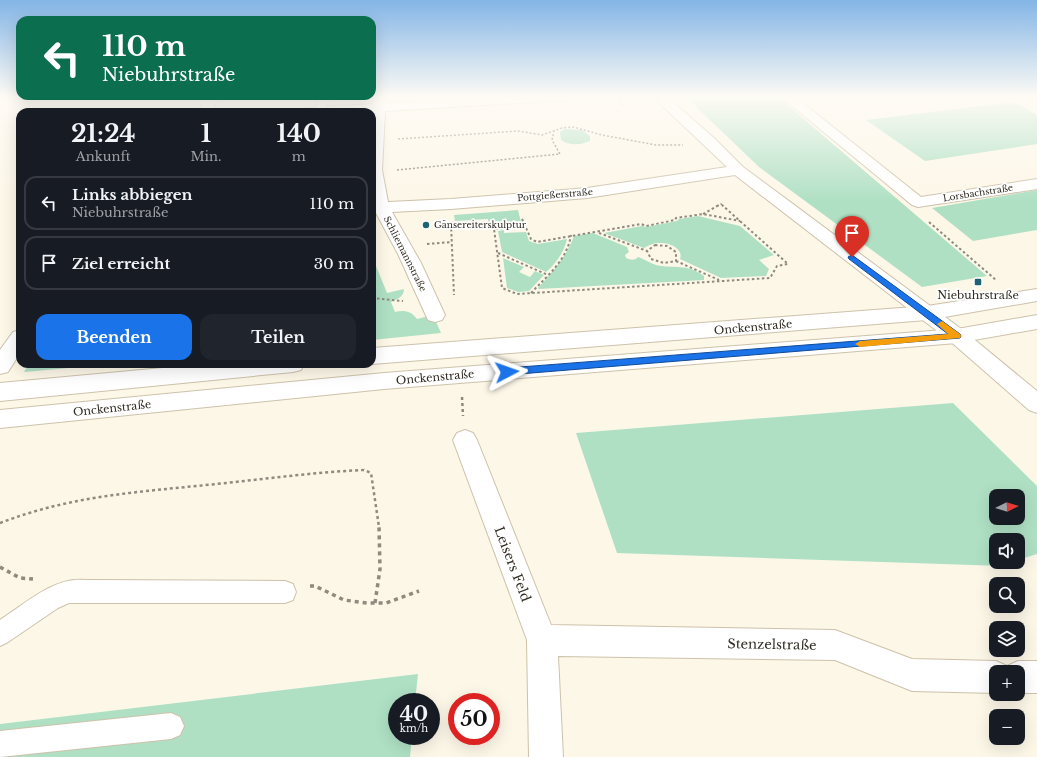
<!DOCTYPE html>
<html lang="de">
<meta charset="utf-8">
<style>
:root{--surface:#171b24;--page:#20242c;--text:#f1f3f6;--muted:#9ea1a6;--line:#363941;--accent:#1a73e8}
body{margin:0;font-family:"Libre Baskerville",serif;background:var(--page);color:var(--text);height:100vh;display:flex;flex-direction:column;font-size:15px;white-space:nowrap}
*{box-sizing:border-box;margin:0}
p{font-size:13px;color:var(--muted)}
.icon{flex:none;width:22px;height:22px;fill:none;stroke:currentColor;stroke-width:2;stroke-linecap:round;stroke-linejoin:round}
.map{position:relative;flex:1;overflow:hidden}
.panel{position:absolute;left:16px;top:108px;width:360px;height:260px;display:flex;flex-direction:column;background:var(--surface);border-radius:12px;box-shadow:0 4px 16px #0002}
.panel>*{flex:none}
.hud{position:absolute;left:16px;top:16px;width:360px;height:84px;border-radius:12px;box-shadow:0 4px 16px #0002;background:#0b6e4f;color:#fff;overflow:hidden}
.needle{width:26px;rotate:85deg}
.tools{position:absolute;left:989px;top:489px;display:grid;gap:8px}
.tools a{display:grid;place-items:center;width:36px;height:36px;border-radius:8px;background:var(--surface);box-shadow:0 4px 16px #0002;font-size:20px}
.speed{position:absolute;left:388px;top:693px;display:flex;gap:8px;font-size:20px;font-weight:700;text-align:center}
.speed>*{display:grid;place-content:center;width:52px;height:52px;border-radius:50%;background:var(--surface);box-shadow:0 4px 16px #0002;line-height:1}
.speed small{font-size:10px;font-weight:400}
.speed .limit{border:6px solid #d22;background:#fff;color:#111}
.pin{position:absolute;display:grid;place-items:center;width:34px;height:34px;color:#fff;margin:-41px -17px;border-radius:50% 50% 50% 0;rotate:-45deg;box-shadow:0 0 4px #0007}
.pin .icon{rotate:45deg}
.me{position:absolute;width:44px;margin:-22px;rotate:86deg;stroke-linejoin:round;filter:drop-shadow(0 0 3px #0008)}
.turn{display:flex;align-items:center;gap:14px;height:84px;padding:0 20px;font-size:18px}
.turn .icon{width:52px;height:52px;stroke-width:2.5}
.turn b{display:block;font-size:28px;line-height:34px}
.eta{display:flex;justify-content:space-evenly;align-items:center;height:68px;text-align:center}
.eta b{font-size:24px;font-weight:700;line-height:28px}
.button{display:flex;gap:8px;margin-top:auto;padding:8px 20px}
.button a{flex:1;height:46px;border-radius:12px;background:var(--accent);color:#fff;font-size:16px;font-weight:700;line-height:46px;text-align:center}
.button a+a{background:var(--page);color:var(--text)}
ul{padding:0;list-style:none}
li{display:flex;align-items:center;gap:12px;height:54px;margin:0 8px 6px;padding:0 12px;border:2px solid var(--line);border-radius:12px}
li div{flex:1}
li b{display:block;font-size:15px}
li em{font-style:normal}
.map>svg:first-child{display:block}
.green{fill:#afe0c4;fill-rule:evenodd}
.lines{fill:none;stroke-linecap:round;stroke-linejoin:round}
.service-casing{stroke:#cdc2ab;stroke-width:2}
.minor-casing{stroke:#cdc2ab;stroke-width:2}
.secondary-casing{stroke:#cdc2ab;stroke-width:2}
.path-far3{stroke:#8f8a7e;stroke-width:1.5;stroke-dasharray:2 2;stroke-linecap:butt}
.path-far2{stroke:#8f8a7e;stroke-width:2;stroke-dasharray:2.5 2.5;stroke-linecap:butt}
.path-far1{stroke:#8f8a7e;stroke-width:2.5;stroke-dasharray:3 3;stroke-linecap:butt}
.path{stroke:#8f8a7e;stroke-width:3.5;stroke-dasharray:4 4;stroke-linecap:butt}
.service{fill:#fff;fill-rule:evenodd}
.minor{fill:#fff;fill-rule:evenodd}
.secondary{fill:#fff;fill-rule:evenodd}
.route{fill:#1a73e8;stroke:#114b97}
.slow{fill:#f59e0b}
.poi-dot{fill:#1e6374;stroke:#fff;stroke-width:1.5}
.labels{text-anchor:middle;stroke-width:3.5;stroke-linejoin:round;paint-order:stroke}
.far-street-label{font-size:9px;fill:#302c23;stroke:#fff}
.far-poi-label{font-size:9px;fill:#302c23;stroke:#fff;text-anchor:start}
.poi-label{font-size:11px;fill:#302c23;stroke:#fff}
.street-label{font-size:11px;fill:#302c23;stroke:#fff}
.near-street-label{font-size:13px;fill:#302c23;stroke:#fff}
</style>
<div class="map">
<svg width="1037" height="757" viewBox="0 0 1037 757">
<rect width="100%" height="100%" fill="#fdf7e8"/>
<!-- green -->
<g class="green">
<path d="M 685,96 L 777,96 L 987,276 L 922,287 L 759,167 Z"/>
<path d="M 1014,102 L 1037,115 L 1037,144 L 925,161 L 866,120 Z"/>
<path d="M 564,129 L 582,130 L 590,136 L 590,141 C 580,145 570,146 561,140 L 560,132 Z"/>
<path d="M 1037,190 L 1037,230 L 973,241 L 932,208 Z"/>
<path d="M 518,210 L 521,222 L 503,223 L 503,226 L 489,227 L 488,219 L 455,221 L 454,215 Z"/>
<path d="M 698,216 L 740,226 L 774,255 L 759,260 L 769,269 L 766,276 L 721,278 L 680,259 C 684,248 668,242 659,243 C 653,243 649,245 644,248 L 604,233 L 642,226 L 646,227 L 677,221 L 679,219 Z"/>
<path d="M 504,230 L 504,233 L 526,232 L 529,241 L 538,244 L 567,239 C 564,252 556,264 546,272 L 502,252 L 498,231 Z"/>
<path d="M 593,233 L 627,247 L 629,252 L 625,255 L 626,258 C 631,260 634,261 638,257 C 644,259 650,263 656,265 C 674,269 687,263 704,276 L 704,280 L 539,289 L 538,288 C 553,271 566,258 574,236 Z"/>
<path d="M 372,256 L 387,293 L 404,289 C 404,297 397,299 391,302 L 395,312 C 404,310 411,311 417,319 L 433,315 L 441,333 L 372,340 Z"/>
<path d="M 503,258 L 524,267 L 519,272 L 530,277 L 535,271 L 544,275 L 529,291 L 518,292 L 507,288 Z"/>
<path d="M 29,364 L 114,364 L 24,372 Z"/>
<path d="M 953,403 L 1037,486 L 1037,554 L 1018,560 L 1018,540 L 996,540 L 996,562 L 1013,562 L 1002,566 L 617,553 L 576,433 ZM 996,496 L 1018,496 L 1018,518 L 996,518 Z"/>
<path d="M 418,674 L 415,702 L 397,702 L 397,736 L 412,736 L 410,757 L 0,757 L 0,724 Z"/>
</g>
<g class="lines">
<defs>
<g id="service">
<path d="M 319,96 L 329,96 L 324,112 L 315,111 Z"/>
<path d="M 93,580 L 285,581 L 293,584 L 296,592 L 293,600 L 285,603 L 69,603 L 58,608 L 8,642 L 0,646 L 0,620 C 20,607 44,586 68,581 C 76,579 85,580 93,580 Z"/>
<path d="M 171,713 L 180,717 L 184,726 L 180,735 L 171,739 L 0,757 L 0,731 Z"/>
</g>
<g id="minor">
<path d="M 207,96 L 219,96 L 214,108 L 214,112 L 200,112 L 200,108 Z"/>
<path d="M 374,96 L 386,96 L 386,103 L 503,96 L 575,96 L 574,99 L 569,100 L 385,111 L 382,170 L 388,202 L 451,199 L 587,188 L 727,167 L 652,96 L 666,96 L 714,138 L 743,167 L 964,331 L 1037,391 L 1037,413 L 1029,410 L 950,341 L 735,175 L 587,198 L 451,209 L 392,212 L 421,263 L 445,315 L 442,320 L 435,322 L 428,320 L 398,254 L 376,213 L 372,213 L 372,112 L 300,112 L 302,109 L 307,108 L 373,104 Z"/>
<path d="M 780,96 L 794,96 L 921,197 L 1037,179 L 1037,189 L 918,207 L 912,205 Z"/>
<path d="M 20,330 L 20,353 L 8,372 L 0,374 L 0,350 L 13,332 Z"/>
<path d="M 465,430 L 473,433 L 477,440 L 551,625 L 835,630 L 912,659 L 996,661 L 1007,666 L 1018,661 L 1037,661 L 1037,693 L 1018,693 L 1018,672 L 996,672 L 996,693 L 912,691 L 835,660 L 558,656 L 563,757 L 529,757 L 527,640 L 453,440 L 457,433 Z"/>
</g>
<g id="secondary">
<path d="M 1037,289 L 1037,301 L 927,320 L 372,364 L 372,348 L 927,306 Z"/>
<path d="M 1037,315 L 1037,329 L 957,343 L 384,389 L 0,428 L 0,410 L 384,373 L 957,329 Z"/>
<path d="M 206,364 L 304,364 L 301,370 L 293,372 L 0,401 L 0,383 Z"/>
</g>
</defs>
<!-- service casing -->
<use href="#service" class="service-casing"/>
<!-- minor casing -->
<use href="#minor" class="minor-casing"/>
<!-- secondary casing -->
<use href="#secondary" class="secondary-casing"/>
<!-- path-far3 -->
<g class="path-far3">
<path d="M 618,96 L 623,107"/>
<path d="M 398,139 L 518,131 L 542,135 L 562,128 L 573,127 L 602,135 L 656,145 L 683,145"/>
<path d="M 397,170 L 560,154 L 552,140 L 554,131"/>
<path d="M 717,206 L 721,204 L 724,206"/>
</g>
<!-- path-far2 -->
<g class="path-far2">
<path d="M 703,214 L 719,205"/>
<path d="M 522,219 L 531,239 L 537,242 L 641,224 L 646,226 L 675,220 L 676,218 L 703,214 L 740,221"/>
<path d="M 929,222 L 996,280"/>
<path d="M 451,224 L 454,295"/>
<path d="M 503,229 L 494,229 L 502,288 L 517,294 L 770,278 L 777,266 L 788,264 L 722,205"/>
<path d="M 599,233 L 647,251"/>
<path d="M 427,244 L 452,242"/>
<path d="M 655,245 L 667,246 L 676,252 L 676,261 L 664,263 L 651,259 L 647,251 Z"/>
<path d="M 498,253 L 548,275"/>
<path d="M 676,261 L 719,280"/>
<path d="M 531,293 C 548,275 567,260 571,235"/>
<path d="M 372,298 L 403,301"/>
</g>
<!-- path-far1 -->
<g class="path-far1">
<path d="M 462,397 L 463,416"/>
<path d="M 0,523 C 73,495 140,492 216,484 C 266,479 315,472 364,470 L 371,473 L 379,527"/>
</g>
<!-- path -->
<g class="path">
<path d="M 0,567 L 20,578 L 33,579"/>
<path d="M 310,586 L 315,586 L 344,600 L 367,603 L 386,603 L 419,591"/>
<path d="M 375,603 L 380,569 L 379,526"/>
</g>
<!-- service -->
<use href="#service" class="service"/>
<!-- minor -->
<use href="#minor" class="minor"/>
<!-- secondary -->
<use href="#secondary" class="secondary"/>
</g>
<!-- sky -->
<linearGradient id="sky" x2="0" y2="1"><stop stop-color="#83b5e6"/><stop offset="0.48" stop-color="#fefbf5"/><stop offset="1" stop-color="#fefbf5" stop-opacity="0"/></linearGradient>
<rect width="1037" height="202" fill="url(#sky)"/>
<!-- route -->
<path class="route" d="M 852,255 L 960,334 L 961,336 L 960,338 L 507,375 L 502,372 L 507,368 L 948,334 L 849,259 L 848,257 Z"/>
<!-- slow -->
<path class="slow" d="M 942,321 L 960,334 L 961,336 L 960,338 L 860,347 L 855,344 L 860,341 L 948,334 L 937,324 Z"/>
<!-- markers -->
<g class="poi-dot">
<circle cx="426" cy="225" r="4"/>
<rect x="974" y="278" width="8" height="8" rx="2"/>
</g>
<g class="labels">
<!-- far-street labels -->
<g class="far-street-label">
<text transform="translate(978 193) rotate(-9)" y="3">Lorsbachstraße</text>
<text transform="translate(555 195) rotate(-5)" y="3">Pottgießerstraße</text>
<text transform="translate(405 254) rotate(63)" y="3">Schliemannstraße</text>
</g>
<!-- far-poi labels -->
<g class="far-poi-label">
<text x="434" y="228">Gänsereiterskulptur</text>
</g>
<!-- poi labels -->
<g class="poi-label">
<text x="978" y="299">Niebuhrstraße</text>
</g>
<!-- street labels -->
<g class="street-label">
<text transform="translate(753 327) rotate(-5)" y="4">Onckenstraße</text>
<text transform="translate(435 377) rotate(-5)" y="4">Onckenstraße</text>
<text transform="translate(112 408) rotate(-6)" y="4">Onckenstraße</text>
</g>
<!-- near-street labels -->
<g class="near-street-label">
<text transform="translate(513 564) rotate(69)" y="5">Leisers Feld</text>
<text transform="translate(772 644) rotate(1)" y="5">Stenzelstraße</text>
</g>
</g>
</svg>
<div class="tools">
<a><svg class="needle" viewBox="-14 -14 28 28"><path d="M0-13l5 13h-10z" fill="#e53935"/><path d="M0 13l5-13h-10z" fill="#9ea1a6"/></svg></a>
<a><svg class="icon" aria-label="sound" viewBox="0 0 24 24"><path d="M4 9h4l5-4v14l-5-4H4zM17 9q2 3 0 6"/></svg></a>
<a><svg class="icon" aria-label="search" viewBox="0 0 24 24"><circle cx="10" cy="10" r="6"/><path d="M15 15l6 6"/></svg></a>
<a><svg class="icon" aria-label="layers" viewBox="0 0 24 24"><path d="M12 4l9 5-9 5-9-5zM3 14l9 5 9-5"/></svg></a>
<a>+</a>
<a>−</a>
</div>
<div class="speed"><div>40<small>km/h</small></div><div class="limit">50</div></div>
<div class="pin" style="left:852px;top:257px;background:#d93025"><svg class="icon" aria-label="arrive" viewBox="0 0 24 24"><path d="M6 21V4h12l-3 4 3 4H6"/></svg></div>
<svg class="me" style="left:507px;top:372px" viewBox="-20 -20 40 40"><path d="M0-17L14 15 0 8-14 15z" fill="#1a73e8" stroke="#fff" stroke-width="4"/></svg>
<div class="hud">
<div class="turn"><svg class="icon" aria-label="left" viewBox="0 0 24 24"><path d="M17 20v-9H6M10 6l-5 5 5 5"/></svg><div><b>110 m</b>Niebuhrstraße</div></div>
</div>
<section class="panel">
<div class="eta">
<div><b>21:24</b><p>Ankunft</p></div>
<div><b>1</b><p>Min.</p></div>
<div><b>140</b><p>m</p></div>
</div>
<ul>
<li><svg class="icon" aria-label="left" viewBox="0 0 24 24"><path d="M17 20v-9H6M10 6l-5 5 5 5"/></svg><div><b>Links abbiegen</b><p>Niebuhrstraße</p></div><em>110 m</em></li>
<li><svg class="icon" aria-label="arrive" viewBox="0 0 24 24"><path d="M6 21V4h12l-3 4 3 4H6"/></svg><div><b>Ziel erreicht</b></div><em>30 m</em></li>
</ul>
<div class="button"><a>Beenden</a><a>Teilen</a></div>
</section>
</div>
